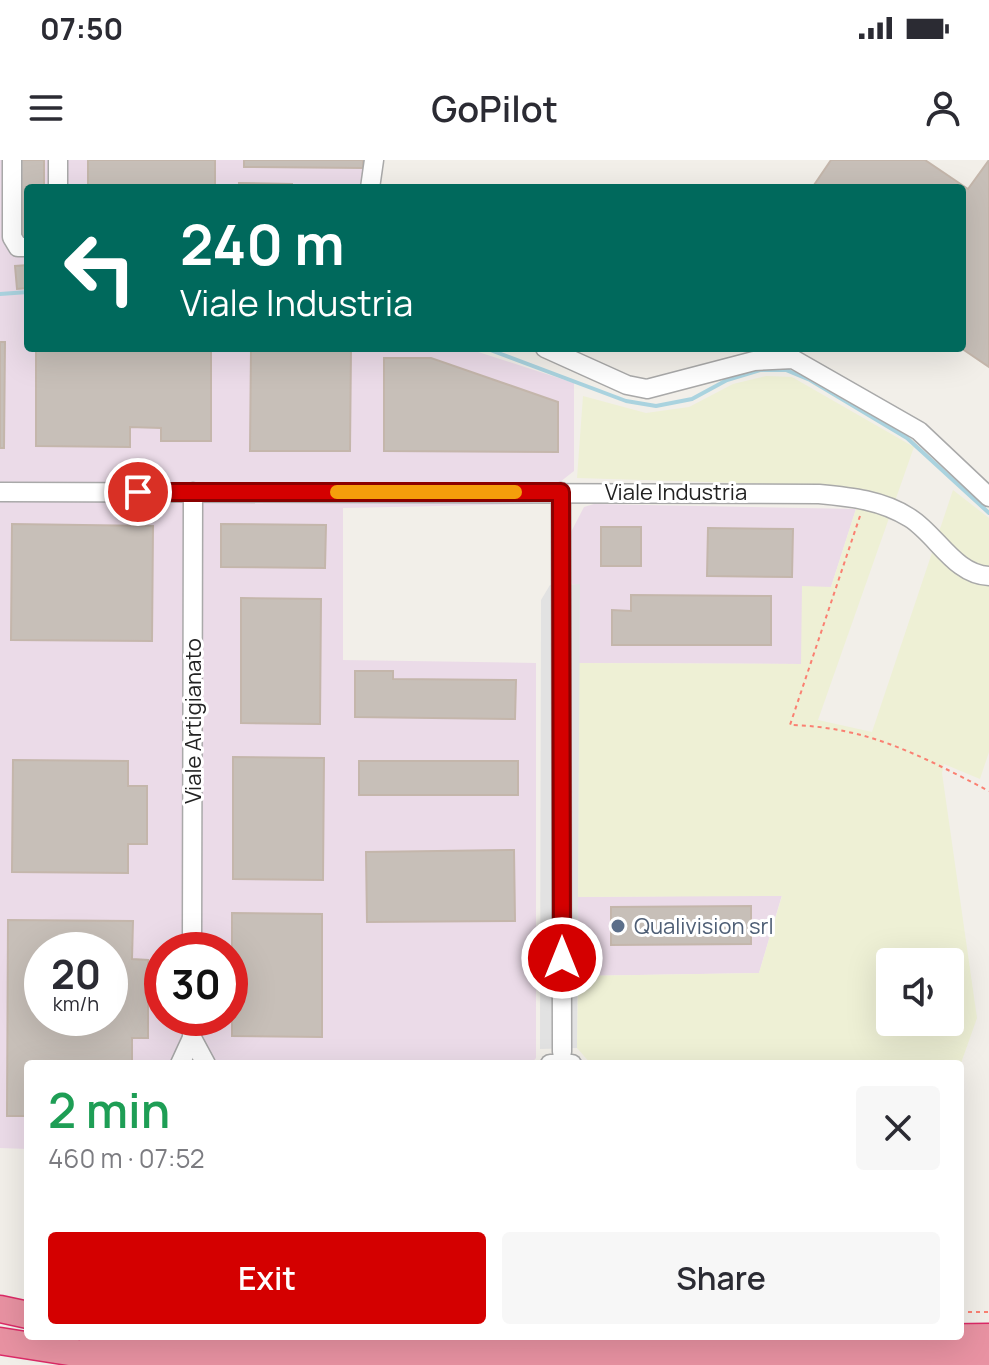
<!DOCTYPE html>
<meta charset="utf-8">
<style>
:root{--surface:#fff;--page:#f7f7f7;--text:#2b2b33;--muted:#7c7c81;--accent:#d40000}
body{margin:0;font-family:Manrope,sans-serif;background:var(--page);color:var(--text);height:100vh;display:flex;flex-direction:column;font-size:30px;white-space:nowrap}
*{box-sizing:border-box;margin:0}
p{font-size:26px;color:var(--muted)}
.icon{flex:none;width:44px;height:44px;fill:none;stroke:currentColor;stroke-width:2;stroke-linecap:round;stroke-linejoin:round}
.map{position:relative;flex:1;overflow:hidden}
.side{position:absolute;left:24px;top:900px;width:940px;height:280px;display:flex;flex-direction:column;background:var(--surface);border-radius:8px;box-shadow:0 8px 32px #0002}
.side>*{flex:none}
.hud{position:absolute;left:24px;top:24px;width:942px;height:168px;border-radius:8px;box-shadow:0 8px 32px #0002;background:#00695c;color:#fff;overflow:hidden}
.buttons{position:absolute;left:876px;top:788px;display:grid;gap:16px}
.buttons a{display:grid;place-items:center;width:88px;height:88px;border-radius:8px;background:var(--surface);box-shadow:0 8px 32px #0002;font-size:40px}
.speed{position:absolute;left:24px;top:772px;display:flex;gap:16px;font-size:40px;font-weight:700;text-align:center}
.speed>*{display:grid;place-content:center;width:104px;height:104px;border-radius:50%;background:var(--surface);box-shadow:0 8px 32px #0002;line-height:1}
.speed small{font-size:20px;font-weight:400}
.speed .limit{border:12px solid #d22;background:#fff;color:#111}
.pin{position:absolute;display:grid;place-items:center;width:68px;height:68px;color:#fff;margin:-34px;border:4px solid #fff;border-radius:50%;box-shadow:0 2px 8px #0007}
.me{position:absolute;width:88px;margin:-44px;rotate:0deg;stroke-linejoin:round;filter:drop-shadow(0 0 6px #0008)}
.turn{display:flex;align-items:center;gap:28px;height:168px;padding:0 24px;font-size:36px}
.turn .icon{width:104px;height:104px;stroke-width:2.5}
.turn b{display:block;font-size:56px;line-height:68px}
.round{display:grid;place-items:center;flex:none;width:84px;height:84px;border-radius:8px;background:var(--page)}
.summary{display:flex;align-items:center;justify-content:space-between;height:136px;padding:0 24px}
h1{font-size:48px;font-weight:600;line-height:60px;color:#1e9e55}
.cta{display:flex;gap:16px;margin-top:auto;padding:16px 24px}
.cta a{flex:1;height:92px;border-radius:8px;background:var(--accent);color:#fff;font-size:32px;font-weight:600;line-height:92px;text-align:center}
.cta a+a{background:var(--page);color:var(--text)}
.status{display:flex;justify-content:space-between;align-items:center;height:56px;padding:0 40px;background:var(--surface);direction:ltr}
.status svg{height:22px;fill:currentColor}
header{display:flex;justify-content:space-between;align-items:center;height:104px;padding:0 24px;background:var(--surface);font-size:36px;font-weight:600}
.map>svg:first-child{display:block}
.industrial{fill:#ebdbe8;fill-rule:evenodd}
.farmland{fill:#eef0d5;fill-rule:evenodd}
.parking{fill:#e2e2e2}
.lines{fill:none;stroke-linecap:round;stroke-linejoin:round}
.stream{stroke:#aad3df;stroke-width:4}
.building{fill:#c7bfb8;stroke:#c4b6ab;stroke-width:2;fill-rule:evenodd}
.minor-casing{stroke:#a9a9a9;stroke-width:21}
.highway-casing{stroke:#dc2a67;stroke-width:29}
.path{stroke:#fa8072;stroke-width:2;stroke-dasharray:4 4;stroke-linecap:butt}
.minor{stroke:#fff;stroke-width:18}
.highway{stroke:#e892a2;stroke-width:26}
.route-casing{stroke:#8a0000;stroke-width:20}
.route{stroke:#d40000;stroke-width:14}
.slow{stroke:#f59e0b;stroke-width:14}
.service-dot{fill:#5c6f8a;stroke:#fff;stroke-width:3}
.labels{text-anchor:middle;stroke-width:6;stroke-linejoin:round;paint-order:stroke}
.street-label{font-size:22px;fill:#222;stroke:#fff}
.service-label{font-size:22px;fill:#4e5e75;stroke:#fff;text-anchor:start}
</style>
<div class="status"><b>07:50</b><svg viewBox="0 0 49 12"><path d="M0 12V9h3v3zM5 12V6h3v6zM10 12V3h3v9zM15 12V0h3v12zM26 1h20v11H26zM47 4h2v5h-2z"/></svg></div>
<header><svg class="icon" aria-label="menu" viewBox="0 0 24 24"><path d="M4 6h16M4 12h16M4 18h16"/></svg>GoPilot<svg class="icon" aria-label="person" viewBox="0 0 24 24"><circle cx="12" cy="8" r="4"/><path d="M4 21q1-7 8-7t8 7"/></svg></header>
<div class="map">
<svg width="989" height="1205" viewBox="0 0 989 1205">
<rect width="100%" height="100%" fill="#f2efe9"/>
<!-- industrial -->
<g class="industrial">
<path d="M 0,0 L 366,0 L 364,28 L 28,28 L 28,188 L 466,188 L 574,223 L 574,311 L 532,344 L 343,348 L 343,500 L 536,503 L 536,898 L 531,904 L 28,904 L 28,989 L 0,988 ZM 42,790 L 110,790 L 110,858 L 42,858 ZM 162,790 L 230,790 L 230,858 L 162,858 Z"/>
<path d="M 594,344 L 856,349 L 831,427 L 802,427 L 802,504 L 579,503 L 580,425 L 572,424 L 571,372 L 584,347 Z"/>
<path d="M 782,735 L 759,813 L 578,816 L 578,737 Z"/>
</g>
<!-- farmland -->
<path class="farmland" d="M 766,216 L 792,217 L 914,287 L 818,560 L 872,572 L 953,330 L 989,358 L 989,592 L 980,619 L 944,604 L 942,613 L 977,858 L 960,906 L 591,904 L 577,888 L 578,816 L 759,813 L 782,736 L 578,737 L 579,503 L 801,504 L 802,426 L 831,427 L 856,349 L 854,333 L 839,326 L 577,318 L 583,236 L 646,253 L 689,247 L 733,224 ZM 890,802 L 950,802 L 950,862 L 890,862 Z"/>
<!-- parking -->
<path class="parking" d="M 580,424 L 577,888 L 540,889 L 541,440 L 550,425 Z"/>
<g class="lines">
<!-- stream -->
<g class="stream">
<path d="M 0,134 L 28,132"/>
<path d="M 485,188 L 626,241 L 656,246 L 692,239 L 727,220 L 760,210 L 786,210 L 791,206"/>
<path d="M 786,210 L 810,220 L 907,278 L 989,353"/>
</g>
</g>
<!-- building -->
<g class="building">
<path d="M 19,0 L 44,0 L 44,28 L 28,28 L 28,78 L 18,78 Z"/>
<rect x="88" y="0" width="127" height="28"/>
<path d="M 244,0 L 363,0 L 363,8 L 244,7 Z"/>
<path d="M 831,0 L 925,0 L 968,29 L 989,0 L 989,207 L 961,188 L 962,28 L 812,28 Z"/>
<path d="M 239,23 L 292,24 L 292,28 L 239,28 Z"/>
<path d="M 28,105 L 28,128 L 17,129 L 15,106 Z"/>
<path d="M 0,182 L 5,182 L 4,288 L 0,288 Z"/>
<path d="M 36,188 L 211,188 L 211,281 L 161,281 L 161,268 L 130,267 L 130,287 L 36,286 Z"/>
<path d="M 251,188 L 351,188 L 350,291 L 250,291 Z"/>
<path d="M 384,198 L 431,198 L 558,242 L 558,292 L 384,291 Z"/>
<path d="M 12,364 L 153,366 L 152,481 L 11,480 Z"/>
<path d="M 221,364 L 326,365 L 325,408 L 221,407 Z"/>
<rect x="601" y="367" width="40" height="39"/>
<path d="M 708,368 L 793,369 L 792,417 L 707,416 Z"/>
<path d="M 631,435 L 771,436 L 771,485 L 612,485 L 612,450 L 631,451 Z"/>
<path d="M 241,438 L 321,439 L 320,564 L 241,563 Z"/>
<path d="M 355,511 L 393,511 L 393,519 L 516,520 L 515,559 L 355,557 Z"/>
<path d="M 233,597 L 324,598 L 323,720 L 233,719 Z"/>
<path d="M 13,600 L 128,601 L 128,626 L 147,626 L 147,684 L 128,684 L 128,713 L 12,712 Z"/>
<rect x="359" y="601" width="159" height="34"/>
<path d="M 514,690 L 515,761 L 367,762 L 366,692 Z"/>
<path d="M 751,746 L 751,784 L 611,785 L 611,747 Z"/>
<path d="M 232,753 L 322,754 L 322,877 L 232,876 Z"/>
<path d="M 8,760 L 133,761 L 132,799 L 148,800 L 148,878 L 132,878 L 132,904 L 28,904 L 28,956 L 7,956 ZM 42,790 L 110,790 L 110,858 L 42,858 Z"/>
</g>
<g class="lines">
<defs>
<g id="minor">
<path d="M 12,0 L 12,77 L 18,87 L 28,87"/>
<path d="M 58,28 L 58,0"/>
<path d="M 370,28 L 374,0"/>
<path d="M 545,188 L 627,225 L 647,229 L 754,201 L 793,199 L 919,271 L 989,337"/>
<path d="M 0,332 L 819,334 C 851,337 882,340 910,358 C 937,375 955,415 989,416"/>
<path d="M 561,332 L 562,892"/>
<path d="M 192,790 L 193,332"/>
<path d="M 192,878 L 206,904"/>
<path d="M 180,904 L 192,878 L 192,858"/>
<path d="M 550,904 L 572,904"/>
</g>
<g id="highway">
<path d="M 0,1149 L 28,1155"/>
<path d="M 92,1176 L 223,1186 L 329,1186 L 989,1177"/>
<path d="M 0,1181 L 76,1193 L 219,1205 L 989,1196"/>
</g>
</defs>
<!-- minor casing -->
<use href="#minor" class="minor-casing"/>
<!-- highway casing -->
<use href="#highway" class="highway-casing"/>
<!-- path -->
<g class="path">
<path d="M 860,356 L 790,565 C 869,567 921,596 989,631"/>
<path d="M 960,1152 L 989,1152"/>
</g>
<!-- minor -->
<use href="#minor" class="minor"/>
<!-- highway -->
<use href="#highway" class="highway"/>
</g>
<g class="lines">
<defs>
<path id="route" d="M 138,332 L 561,332 L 562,798"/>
</defs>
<!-- route casing -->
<use href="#route" class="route-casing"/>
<!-- route -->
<use href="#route" class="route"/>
<!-- slow -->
<path class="slow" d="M 337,332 L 515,332"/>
</g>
<!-- markers -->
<circle class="service-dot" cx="618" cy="766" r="8"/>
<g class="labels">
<!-- street labels -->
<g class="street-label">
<text x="676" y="340">Viale Industria</text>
<text transform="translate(193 561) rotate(-90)" y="8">Viale Artigianato</text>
</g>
<!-- service labels -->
<g class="service-label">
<text x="634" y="774">Qualivision srl</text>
</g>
</g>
</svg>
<div class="buttons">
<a><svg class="icon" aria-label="sound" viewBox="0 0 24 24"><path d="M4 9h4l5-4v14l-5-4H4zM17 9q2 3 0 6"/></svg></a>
</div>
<div class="speed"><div>20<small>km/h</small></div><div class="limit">30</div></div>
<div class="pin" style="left:138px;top:332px;background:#d93025"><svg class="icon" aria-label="arrive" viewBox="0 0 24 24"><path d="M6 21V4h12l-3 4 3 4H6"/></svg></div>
<svg class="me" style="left:562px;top:798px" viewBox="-20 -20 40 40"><circle r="17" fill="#d40000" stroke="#fff" stroke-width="3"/><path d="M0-11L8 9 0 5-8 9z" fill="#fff"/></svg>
<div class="hud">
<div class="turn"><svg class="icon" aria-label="left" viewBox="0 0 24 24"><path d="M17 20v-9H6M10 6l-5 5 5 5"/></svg><div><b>240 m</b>Viale Industria</div></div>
</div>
<section class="side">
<div class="summary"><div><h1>2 min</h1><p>460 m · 07:52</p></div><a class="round"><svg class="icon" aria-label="close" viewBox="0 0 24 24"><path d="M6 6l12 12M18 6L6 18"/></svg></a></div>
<div class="cta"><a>Exit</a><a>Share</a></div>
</section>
</div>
